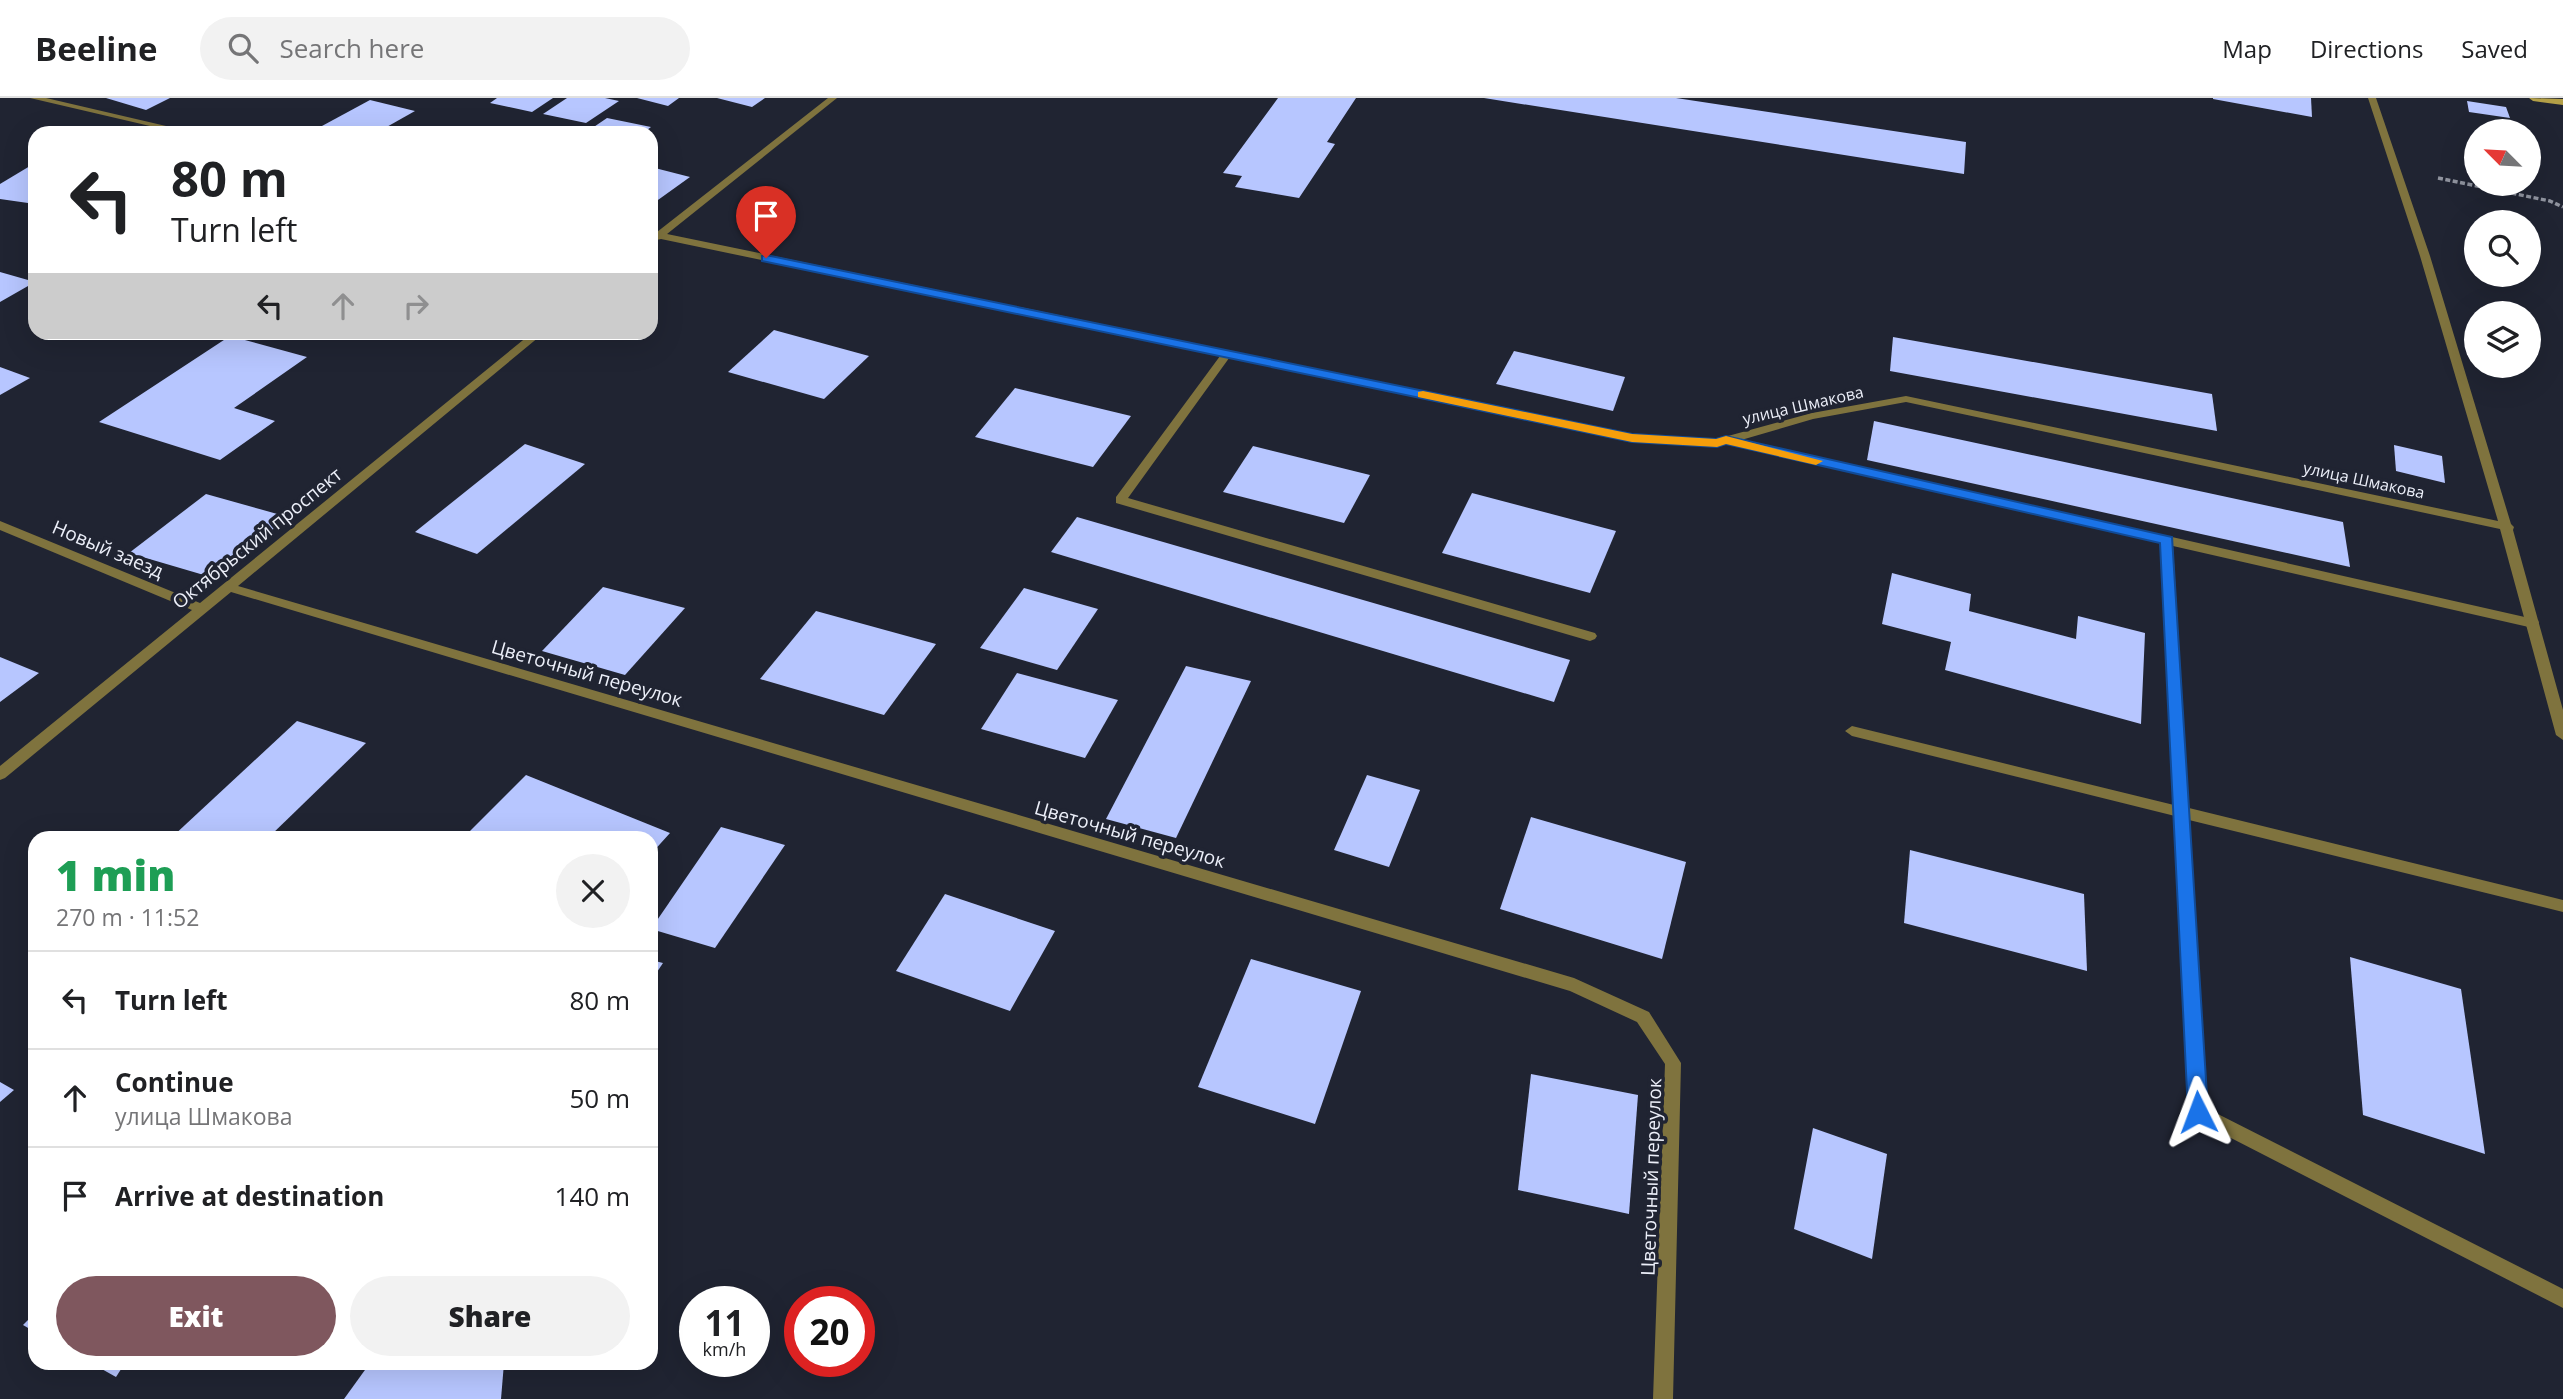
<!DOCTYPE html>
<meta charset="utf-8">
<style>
:root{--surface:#fff;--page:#f2f2f2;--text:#202124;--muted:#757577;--line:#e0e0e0;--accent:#7f575e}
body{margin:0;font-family:"Open Sans",sans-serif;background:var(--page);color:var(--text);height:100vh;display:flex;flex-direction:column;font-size:26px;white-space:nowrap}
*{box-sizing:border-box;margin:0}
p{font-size:23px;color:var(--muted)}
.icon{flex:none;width:38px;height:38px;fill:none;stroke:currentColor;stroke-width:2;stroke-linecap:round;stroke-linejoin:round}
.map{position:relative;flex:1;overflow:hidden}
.details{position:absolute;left:28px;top:733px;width:630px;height:539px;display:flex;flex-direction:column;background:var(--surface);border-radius:21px;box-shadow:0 7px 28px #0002}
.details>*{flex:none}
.hud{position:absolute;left:28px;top:28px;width:630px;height:214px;border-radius:21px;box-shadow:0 7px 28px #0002;background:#fff;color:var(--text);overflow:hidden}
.needle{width:46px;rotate:294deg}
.buttons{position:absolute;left:2464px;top:21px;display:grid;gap:14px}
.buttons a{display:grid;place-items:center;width:77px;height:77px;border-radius:50%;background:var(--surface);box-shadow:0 7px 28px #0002;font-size:35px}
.speed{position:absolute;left:679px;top:1188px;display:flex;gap:14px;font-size:35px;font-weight:700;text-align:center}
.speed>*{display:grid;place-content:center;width:91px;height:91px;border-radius:50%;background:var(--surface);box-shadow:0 7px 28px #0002;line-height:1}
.speed small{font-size:18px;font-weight:400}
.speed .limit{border:10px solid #d22;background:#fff;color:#111}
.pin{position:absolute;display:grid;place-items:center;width:60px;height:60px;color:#fff;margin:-72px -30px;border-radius:50% 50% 50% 0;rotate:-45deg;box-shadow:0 0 7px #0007}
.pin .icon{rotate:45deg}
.me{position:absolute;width:77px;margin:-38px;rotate:357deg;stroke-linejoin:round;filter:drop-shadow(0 0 5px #0008)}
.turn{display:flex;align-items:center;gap:24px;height:147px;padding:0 28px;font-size:32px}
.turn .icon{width:91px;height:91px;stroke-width:2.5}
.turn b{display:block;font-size:49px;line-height:60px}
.lanes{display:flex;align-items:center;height:66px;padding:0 28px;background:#0003;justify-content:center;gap:35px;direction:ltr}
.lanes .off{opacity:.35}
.round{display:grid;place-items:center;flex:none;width:74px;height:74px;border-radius:37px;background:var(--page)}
.overview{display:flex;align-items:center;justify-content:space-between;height:119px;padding:0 28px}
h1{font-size:42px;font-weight:800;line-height:52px;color:#1e9e55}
.primary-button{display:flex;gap:14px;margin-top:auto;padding:14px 28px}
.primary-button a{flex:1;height:80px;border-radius:42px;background:var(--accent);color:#fff;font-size:28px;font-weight:800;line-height:80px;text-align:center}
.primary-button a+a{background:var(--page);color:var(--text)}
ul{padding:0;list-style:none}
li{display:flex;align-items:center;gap:21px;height:98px;padding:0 28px;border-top:2px solid var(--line)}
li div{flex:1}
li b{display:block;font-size:26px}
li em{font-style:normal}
header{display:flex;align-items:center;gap:42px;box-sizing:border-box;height:98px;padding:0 35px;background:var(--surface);border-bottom:2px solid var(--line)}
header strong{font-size:33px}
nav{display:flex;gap:38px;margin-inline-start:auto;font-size:24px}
.search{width:490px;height:63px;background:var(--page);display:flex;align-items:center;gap:18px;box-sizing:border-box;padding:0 24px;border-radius:38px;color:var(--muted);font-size:26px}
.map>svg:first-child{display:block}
.building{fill:#b7c6ff}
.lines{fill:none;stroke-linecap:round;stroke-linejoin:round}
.path{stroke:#8f939e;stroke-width:3.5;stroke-dasharray:5 2.5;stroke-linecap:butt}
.lane{fill:#7f733e;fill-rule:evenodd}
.street{fill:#7f733e;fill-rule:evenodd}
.secondary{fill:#b39f47;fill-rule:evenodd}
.route{fill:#1a73e8;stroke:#114b97;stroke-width:2}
.slow{fill:#f59e0b}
.labels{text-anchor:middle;stroke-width:7;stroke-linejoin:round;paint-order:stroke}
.far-street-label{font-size:16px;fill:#eceff9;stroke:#202432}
.street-label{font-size:19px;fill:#eceff9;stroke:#202432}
</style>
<header>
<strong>Beeline</strong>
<div class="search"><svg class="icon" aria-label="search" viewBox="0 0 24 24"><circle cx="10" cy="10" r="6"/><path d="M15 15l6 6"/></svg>Search here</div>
<nav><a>Map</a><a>Directions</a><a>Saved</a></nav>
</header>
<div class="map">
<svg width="2563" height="1301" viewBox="0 0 2563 1301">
<rect width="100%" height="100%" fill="#202432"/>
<!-- building -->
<g class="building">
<path d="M 106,0 L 170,0 L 146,12 Z"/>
<path d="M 497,0 L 553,0 L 532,14 L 490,5 Z"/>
<path d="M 567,0 L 605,0 L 619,3 L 586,25 L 543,16 Z"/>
<path d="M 637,0 L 679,0 L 668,8 Z"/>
<path d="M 717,0 L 765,0 L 752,9 Z"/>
<path d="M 1278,0 L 1356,0 L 1327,44 L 1335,46 L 1299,100 L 1235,89 L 1242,78 L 1223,75 Z"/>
<path d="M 1484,0 L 1676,0 L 1966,44 L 1964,76 Z"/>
<path d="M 2213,0 L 2311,0 L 2312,19 L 2213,1 Z"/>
<path d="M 370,2 L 415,13 L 376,35 L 309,35 Z"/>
<path d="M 2467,3 L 2506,9 L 2510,20 L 2469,14 Z"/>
<path d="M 607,20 L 651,29 L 643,35 L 585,35 Z"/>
<path d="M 35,65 L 35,106 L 0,101 L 0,86 Z"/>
<path d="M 651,69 L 690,79 L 651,107 Z"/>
<path d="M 0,174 L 35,184 L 0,204 Z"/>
<path d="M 774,232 L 869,258 L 824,301 L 728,274 Z"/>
<path d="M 230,238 L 307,259 L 234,310 L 275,323 L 220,362 L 99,324 Z"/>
<path d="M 1893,239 L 2212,296 L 2217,333 L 1890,273 Z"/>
<path d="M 1514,253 L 1625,279 L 1613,313 L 1496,286 Z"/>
<path d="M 0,269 L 30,280 L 0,297 Z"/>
<path d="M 1015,290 L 1131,318 L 1093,369 L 975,339 Z"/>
<path d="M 1874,323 L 2343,424 L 2350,469 L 1867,362 Z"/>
<path d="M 525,346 L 585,366 L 477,456 L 415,434 Z"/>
<path d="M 2394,347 L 2442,358 L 2445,385 L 2396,373 Z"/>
<path d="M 1253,348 L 1370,377 L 1344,425 L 1223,394 Z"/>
<path d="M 1472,395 L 1616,433 L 1590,495 L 1442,455 Z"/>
<path d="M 206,396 L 288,419 L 214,480 L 129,455 Z"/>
<path d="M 1077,419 L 1570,562 L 1554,604 L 1051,454 Z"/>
<path d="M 1892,475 L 1971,496 L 1969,513 L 2076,541 L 2078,518 L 2145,535 L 2141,626 L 1945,572 L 1951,544 L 1882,526 Z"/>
<path d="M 603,489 L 685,510 L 625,577 L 542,553 Z"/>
<path d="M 1024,490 L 1098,511 L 1057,572 L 980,550 Z"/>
<path d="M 816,513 L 936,546 L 884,617 L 760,581 Z"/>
<path d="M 0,559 L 39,575 L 0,604 Z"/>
<path d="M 1186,568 L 1251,583 L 1176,740 L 1106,721 Z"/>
<path d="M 1017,575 L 1118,602 L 1085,660 L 981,631 Z"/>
<path d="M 297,623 L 366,645 L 268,740 L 171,740 Z"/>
<path d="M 526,677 L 670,735 L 651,756 L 651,740 L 463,740 Z"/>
<path d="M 1367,677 L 1420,692 L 1389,769 L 1334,752 Z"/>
<path d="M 1531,719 L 1686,764 L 1662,861 L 1500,811 Z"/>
<path d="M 721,729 L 785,747 L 715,850 L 651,831 Z"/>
<path d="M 1910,752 L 2084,796 L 2087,873 L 1904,825 Z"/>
<path d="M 945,796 L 1055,833 L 1010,913 L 896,873 Z"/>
<path d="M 2350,859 L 2461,891 L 2485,1056 L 2363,1017 Z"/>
<path d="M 1251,861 L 1361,893 L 1315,1026 L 1198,989 Z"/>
<path d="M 651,862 L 663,865 L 651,883 Z"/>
<path d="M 1531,976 L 1638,997 L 1629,1116 L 1518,1092 Z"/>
<path d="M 0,984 L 14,992 L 0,1004 Z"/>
<path d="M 1813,1030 L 1887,1056 L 1872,1161 L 1794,1131 Z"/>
<path d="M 35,1215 L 35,1234 L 23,1227 Z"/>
<path d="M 91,1265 L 125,1265 L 116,1279 Z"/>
<path d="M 370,1265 L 504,1265 L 501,1301 L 344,1301 Z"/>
</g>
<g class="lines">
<!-- path -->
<path class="path" d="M 2438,80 L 2550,103 L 2563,109"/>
<!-- lane -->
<g class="lane">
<path d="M 1227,253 L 1232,256 L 1128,400 L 1595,535 L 1597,538 L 1595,541 L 1590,543 L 1116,405 L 1116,399 L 1223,254 Z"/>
<path d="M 1726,338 L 2538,522 L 2539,525 L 2533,530 L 2173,448 L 2189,710 L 2563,802 L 2563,814 L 2189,722 L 2206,1010 L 2563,1191 L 2563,1210 L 2192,1020 L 2189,1014 L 2175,718 L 1852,638 L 1845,633 L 1852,628 L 2174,707 L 2161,445 L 1722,345 L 1720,342 Z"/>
</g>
<!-- street -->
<g class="street">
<path d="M 30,0 L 46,0 L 196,35 L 180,35 Z"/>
<path d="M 828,0 L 837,0 L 667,136 L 1632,336 L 1717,341 L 1812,315 L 1906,298 L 2498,423 L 2420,158 L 2368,0 L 2376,0 L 2430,158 L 2511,426 L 2514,429 L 2513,432 L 2563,612 L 2563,642 L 2556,637 L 2500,431 L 1906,304 L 1813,321 L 1717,349 L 1632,344 L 661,141 L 652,143 L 651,133 L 657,134 Z"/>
<path d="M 533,234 L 545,234 L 238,488 L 1574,880 L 1649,914 L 1681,965 L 1673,1301 L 1653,1301 L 1665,966 L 1637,924 L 1570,893 L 231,494 L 5,680 L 0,682 L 0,668 L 192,512 L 0,432 L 0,423 L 200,505 Z"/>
</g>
<!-- secondary -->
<path class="secondary" d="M 2529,0 L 2563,1 L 2563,7 L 2533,3 Z"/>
</g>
<!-- route -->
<path class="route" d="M 766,157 L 1632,336 L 1716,341 L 1726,338 L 2172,439 L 2208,1014 L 2205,1020 L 2198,1023 L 2191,1020 L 2188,1014 L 2160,445 L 1726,346 L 1717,349 L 1632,344 L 762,163 L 762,158 Z"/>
<!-- slow -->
<path class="slow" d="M 1423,293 L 1632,336 L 1716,341 L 1726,338 L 1823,363 L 1816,367 L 1726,346 L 1717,349 L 1632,344 L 1418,299 L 1418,294 Z"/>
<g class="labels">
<!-- far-street labels -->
<g class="far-street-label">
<text transform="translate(1803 307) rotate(-13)" y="6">улица Шмакова</text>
<text transform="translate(2364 382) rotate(12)" y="6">улица Шмакова</text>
</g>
<!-- street labels -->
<g class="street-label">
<text transform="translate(257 440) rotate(-39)" y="7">Октябрьский проспект</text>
<text transform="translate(108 451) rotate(23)" y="7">Новый заезд</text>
<text transform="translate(587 575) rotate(16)" y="7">Цветочный переулок</text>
<text transform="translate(1130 736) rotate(16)" y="7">Цветочный переулок</text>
<text transform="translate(1651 1079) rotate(-88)" y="7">Цветочный переулок</text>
</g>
</g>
</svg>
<div class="buttons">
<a><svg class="needle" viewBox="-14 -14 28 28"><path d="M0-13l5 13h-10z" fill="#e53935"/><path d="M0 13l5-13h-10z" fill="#757577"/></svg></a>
<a><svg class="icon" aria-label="search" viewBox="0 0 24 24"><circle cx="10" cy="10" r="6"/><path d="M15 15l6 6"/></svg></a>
<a><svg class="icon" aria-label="layers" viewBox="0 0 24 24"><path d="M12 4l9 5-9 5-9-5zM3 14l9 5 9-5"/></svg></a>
</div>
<div class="speed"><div>11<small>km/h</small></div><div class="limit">20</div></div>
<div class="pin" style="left:766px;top:160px;background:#d93025"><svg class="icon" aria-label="arrive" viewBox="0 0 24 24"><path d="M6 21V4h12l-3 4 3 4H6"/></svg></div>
<svg class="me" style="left:2198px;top:1014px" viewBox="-20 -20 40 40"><path d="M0-17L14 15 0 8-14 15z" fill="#1a73e8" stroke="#fff" stroke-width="4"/></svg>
<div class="hud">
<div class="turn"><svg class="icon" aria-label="left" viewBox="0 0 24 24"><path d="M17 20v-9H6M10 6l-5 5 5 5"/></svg><div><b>80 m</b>Turn left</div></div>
<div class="lanes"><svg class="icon" aria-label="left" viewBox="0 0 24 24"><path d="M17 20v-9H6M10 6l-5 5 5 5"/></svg><svg class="icon off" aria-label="ahead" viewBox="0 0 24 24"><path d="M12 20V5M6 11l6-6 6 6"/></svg><svg class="icon off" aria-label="right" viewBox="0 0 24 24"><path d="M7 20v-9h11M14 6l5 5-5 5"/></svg></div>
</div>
<section class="details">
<div class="overview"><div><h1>1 min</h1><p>270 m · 11:52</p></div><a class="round"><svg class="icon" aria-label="close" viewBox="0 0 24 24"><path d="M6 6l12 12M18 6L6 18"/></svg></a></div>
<ul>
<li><svg class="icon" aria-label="left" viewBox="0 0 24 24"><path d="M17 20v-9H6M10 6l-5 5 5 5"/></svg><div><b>Turn left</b></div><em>80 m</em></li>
<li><svg class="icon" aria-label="ahead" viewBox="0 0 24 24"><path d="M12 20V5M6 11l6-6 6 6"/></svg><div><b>Continue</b><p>улица Шмакова</p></div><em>50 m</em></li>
<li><svg class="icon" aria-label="arrive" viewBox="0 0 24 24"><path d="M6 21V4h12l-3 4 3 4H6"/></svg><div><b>Arrive at destination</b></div><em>140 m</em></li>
</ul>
<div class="primary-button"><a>Exit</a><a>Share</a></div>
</section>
</div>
